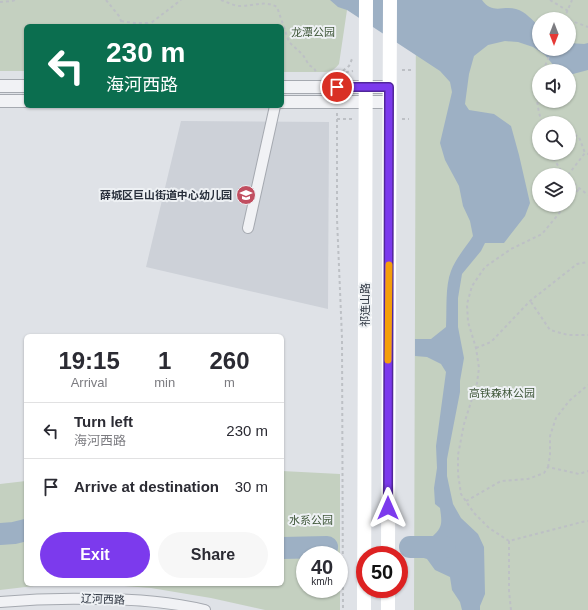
<!DOCTYPE html>
<meta charset="utf-8">
<style>
:root{--surface:#fff;--page:#f7f7f7;--text:#2b2b33;--muted:#7c7c81;--line:#e1e1e2;--accent:#7c3aed}
body{margin:0;font-family:Arial,"Noto Sans SC",sans-serif;background:var(--page);color:var(--text);height:100vh;display:flex;flex-direction:column;font-size:15px;white-space:nowrap}
*{box-sizing:border-box;margin:0}
p{font-size:13px;color:var(--muted)}
.icon{flex:none;width:22px;height:22px;fill:none;stroke:currentColor;stroke-width:2;stroke-linecap:round;stroke-linejoin:round}
.map{position:relative;flex:1;overflow:hidden}
.drawer{position:absolute;left:24px;top:334px;width:260px;height:252px;display:flex;flex-direction:column;background:var(--surface);border-radius:6px;box-shadow:0 1px 3px #0004}
.drawer>*{flex:none}
.guide{position:absolute;left:24px;top:24px;width:260px;height:84px;border-radius:6px;box-shadow:0 1px 3px #0004;background:#0b6e4f;color:#fff;overflow:hidden}
.needle{width:26px;rotate:180deg}
.tools{position:absolute;left:532px;top:12px;display:grid;gap:8px}
.tools a{display:grid;place-items:center;width:44px;height:44px;border-radius:50%;background:var(--surface);box-shadow:0 1px 3px #0004;font-size:20px}
.speed{position:absolute;left:296px;top:546px;display:flex;gap:8px;font-size:20px;font-weight:700;text-align:center}
.speed>*{display:grid;place-content:center;width:52px;height:52px;border-radius:50%;background:var(--surface);box-shadow:0 1px 3px #0004;line-height:1}
.speed small{font-size:10px;font-weight:400}
.speed .limit{border:6px solid #d22;background:#fff;color:#111}
.pin{position:absolute;display:grid;place-items:center;width:34px;height:34px;color:#fff;margin:-17px;border:2px solid #fff;border-radius:50%;box-shadow:0 1px 4px #0007}
.me{position:absolute;width:44px;margin:-22px;rotate:0deg;stroke-linejoin:round;filter:drop-shadow(0 0 3px #0008)}
.turn{display:flex;align-items:center;gap:14px;height:84px;padding:0 16px;font-size:18px}
.turn .icon{width:52px;height:52px;stroke-width:2.5}
.turn b{display:block;font-size:28px;line-height:34px}
.eta{display:flex;justify-content:space-evenly;align-items:center;height:68px;text-align:center}
.eta b{font-size:24px;font-weight:600;line-height:28px}
.primary-button{display:flex;gap:8px;margin-top:auto;padding:8px 16px}
.primary-button a{flex:1;height:46px;border-radius:24px;background:var(--accent);color:#fff;font-size:16px;font-weight:600;line-height:46px;text-align:center}
.primary-button a+a{background:var(--page);color:var(--text)}
ul{padding:0;list-style:none}
li{display:flex;align-items:center;gap:12px;height:56px;padding:0 16px;border-top:1px solid var(--line)}
li div{flex:1}
li b{display:block;font-size:15px}
li em{font-style:normal}
.map>svg:first-child{display:block}
.built{fill:#cdd1d8}
.green{fill:#c4d0c0;fill-rule:evenodd}
.water{fill:#9db0c4}
.lines{fill:none;stroke-linecap:round;stroke-linejoin:round}
.river{stroke:#9db0c4;stroke-width:22}
.minor-casing{stroke:#a5a9b0;stroke-width:12}
.tertiary-casing{stroke:#a5a9b0;stroke-width:14}
.path{stroke:#bdc0c5;stroke-width:2;stroke-dasharray:3 3;stroke-linecap:butt}
.minor{stroke:#f1f2f5;stroke-width:10}
.tertiary{stroke:#f1f2f5;stroke-width:12}
.secondary{stroke:#fff;stroke-width:14}
.route-casing{stroke:#51269a;stroke-width:10}
.route{stroke:#7c3aed;stroke-width:7}
.slow{stroke:#f59e0b;stroke-width:7}
.labels{text-anchor:middle;stroke-width:4;stroke-linejoin:round;paint-order:stroke}
.park-label{font-size:11px;fill:#3e5638;stroke:#eef1f4}
.poi-label{font-size:11px;font-weight:bold;fill:#29303c;stroke:#eef1f4;text-anchor:end}
.street-label{font-size:11px;fill:#29303c;stroke:#eef1f4}
</style>
<div class="map">
<svg width="588" height="610" viewBox="0 0 588 610">
<rect width="100%" height="100%" fill="#dfe2e7"/>
<!-- built -->
<path class="built" d="M 181,121 L 329,122 L 328,309 L 146,267 Z"/>
<!-- green -->
<g class="green">
<path d="M 0,0 L 347,0 L 347,10 L 339,64 C 335,69 332,71 326,72 L 282,72 L 282,26 L 26,26 L 26,71 L 0,71 Z"/>
<path d="M 416,0 L 588,0 L 588,610 L 414,610 ZM 539,19 L 569,19 L 569,49 L 539,49 ZM 539,71 L 569,71 L 569,101 L 539,101 ZM 539,123 L 569,123 L 569,153 L 539,153 ZM 539,175 L 569,175 L 569,205 L 539,205 Z"/>
<path d="M 282,471 L 340,474 L 340,610 L 265,610 L 211,598 L 151,588 L 111,585 L 68,585 L 34,586 L 0,590 L 0,484 L 26,481 L 26,584 L 282,584 ZM 305,555 L 339,555 L 339,589 L 305,589 Z"/>
</g>
<!-- water -->
<path class="water" d="M 330,0 L 482,0 C 493,15 503,5 516,9 C 526,12 532,20 539,26 L 539,49 L 569,49 L 569,43 L 584,44 L 588,43 L 588,70 L 573,74 L 569,74 L 569,71 L 560,71 L 554,66 L 545,55 L 533,47 L 518,42 L 505,41 L 488,45 L 474,56 L 469,74 L 465,104 L 469,110 L 494,114 L 511,126 L 519,155 L 530,203 L 525,216 L 504,243 L 485,243 L 481,251 L 462,274 L 458,298 L 458,327 L 464,358 L 460,381 L 460,392 L 447,459 L 447,476 L 453,504 L 461,518 L 478,534 L 484,547 L 485,594 L 480,606 L 480,610 L 462,610 L 460,602 L 452,590 L 450,577 L 435,570 L 427,559 L 414,555 L 414,538 L 432,537 C 443,527 442,523 440,508 L 435,504 L 434,488 L 437,468 L 436,446 L 446,372 L 441,364 L 427,357 L 415,356 L 415,339 L 431,339 L 446,327 C 447,310 445,286 451,271 C 456,258 466,247 473,236 L 470,221 L 463,206 L 459,186 L 445,160 L 440,143 L 452,92 L 450,82 L 440,71 L 347,10 L 338,7 Z"/>
<g class="lines">
<!-- river -->
<g class="river">
<path d="M 0,534 L 14,533 L 26,530"/>
<path d="M 410,547 L 445,547"/>
<path d="M 282,548 L 327,547"/>
</g>
<defs>
<g id="minor">
<path d="M 248,228 L 275,106"/>
<path d="M 0,602 C 33,599 65,598 98,599 C 134,599 170,602 205,610"/>
</g>
<g id="tertiary">
<path d="M 0,86 L 26,86"/>
<path d="M 282,87 L 389,87"/>
<path d="M 0,101 L 26,101"/>
<path d="M 282,102 L 389,102"/>
</g>
</defs>
<!-- minor casing -->
<use href="#minor" class="minor-casing"/>
<!-- tertiary casing -->
<use href="#tertiary" class="tertiary-casing"/>
<!-- path -->
<g class="path">
<path d="M 106,0 L 119,16 L 123,26"/>
<path d="M 221,0 C 227,2 234,6 240,6 C 255,6 264,0 277,7 L 289,42 L 303,55 L 309,65 L 314,68 L 317,74"/>
<path d="M 550,0 L 568,11"/>
<path d="M 0,2 L 12,1 L 15,0"/>
<path d="M 564,19 L 572,0"/>
<path d="M 569,20 L 588,27"/>
<path d="M 121,21 L 134,23 L 149,23"/>
<path d="M 147,26 L 181,0"/>
<path d="M 402,70 L 412,70"/>
<path d="M 543,71 L 552,49"/>
<path d="M 334,74 L 353,71"/>
<path d="M 339,75 L 340,73 L 349,66 L 352,59"/>
<path d="M 539,84 C 535,97 538,110 542,123"/>
<path d="M 337,113 L 337,219 L 342,338 L 343,610"/>
<path d="M 337,119 L 353,119"/>
<path d="M 402,119 L 409,119"/>
<path d="M 569,132 L 579,137 L 585,153"/>
<path d="M 550,153 L 564,175"/>
<path d="M 568,175 L 585,153 L 588,154"/>
<path d="M 569,180 L 588,195"/>
<path d="M 569,201 L 579,189"/>
<path d="M 531,302 L 550,330 L 568,335 L 588,335"/>
<path d="M 476,348 L 491,342 L 530,301 L 577,264 L 588,262"/>
<path d="M 548,467 L 550,455 L 550,436 L 556,418 L 569,401 L 588,385"/>
<path d="M 466,501 L 501,481 L 528,479 L 544,473 L 548,467 L 579,474 L 588,471"/>
<path d="M 509,541 L 489,528 L 474,513 L 461,494 L 458,474 L 458,455 L 464,424 L 477,383 L 479,368 L 476,348 L 468,322 L 467,304 L 472,286 L 485,267 L 511,249 L 542,234 L 566,205"/>
<path d="M 511,610 L 509,591 L 509,541 L 582,522 L 588,521"/>
</g>
<!-- minor -->
<use href="#minor" class="minor"/>
<!-- tertiary -->
<use href="#tertiary" class="tertiary"/>
<!-- secondary -->
<g class="secondary">
<path d="M 388,555 L 390,0"/>
<path d="M 364,610 L 366,0"/>
<path d="M 388,610 L 388,589"/>
</g>
</g>
<g class="lines">
<defs>
<path id="route" d="M 337,87 L 389,87 L 388,508"/>
</defs>
<!-- route casing -->
<use href="#route" class="route-casing"/>
<!-- route -->
<use href="#route" class="route"/>
<!-- slow -->
<path class="slow" d="M 388,360 L 389,265"/>
</g>
<!-- icons -->
<defs>
<symbol id="school-disc" viewBox="-11 -11 22 22"><circle r="9.5" fill="#c14e60" stroke="#eef1f4"/><path d="M0-5L7-2L0 1L-7-2ZM-4 1L0 2.5L4 1V4Q0 6-4 4Z" fill="#fff"/></symbol>
</defs>
<g fill-rule="evenodd">
<use href="#school-disc" x="235" y="184" width="22" height="22"/>
</g>
<g class="labels">
<!-- park labels -->
<g class="park-label">
<text x="313" y="36">龙潭公园</text>
<text x="502" y="397">高铁森林公园</text>
<text x="311" y="524">水系公园</text>
</g>
<!-- poi labels -->
<g class="poi-label">
<text x="232" y="199">薛城区巨山街道中心幼儿园</text>
</g>
<!-- street labels -->
<g class="street-label">
<text transform="translate(365 305) rotate(-90)" y="4">祁连山路</text>
<text transform="translate(103 599) rotate(2)" y="4">辽河西路</text>
</g>
</g>
</svg>
<div class="tools">
<a><svg class="needle" viewBox="-14 -14 28 28"><path d="M0-13l5 13h-10z" fill="#e53935"/><path d="M0 13l5-13h-10z" fill="#7c7c81"/></svg></a>
<a><svg class="icon" aria-label="sound" viewBox="0 0 24 24"><path d="M4 9h4l5-4v14l-5-4H4zM17 9q2 3 0 6"/></svg></a>
<a><svg class="icon" aria-label="search" viewBox="0 0 24 24"><circle cx="10" cy="10" r="6"/><path d="M15 15l6 6"/></svg></a>
<a><svg class="icon" aria-label="layers" viewBox="0 0 24 24"><path d="M12 4l9 5-9 5-9-5zM3 14l9 5 9-5"/></svg></a>
</div>
<div class="speed"><div>40<small>km/h</small></div><div class="limit">50</div></div>
<div class="pin" style="left:337px;top:87px;background:#d93025"><svg class="icon" aria-label="arrive" viewBox="0 0 24 24"><path d="M6 21V4h12l-3 4 3 4H6"/></svg></div>
<svg class="me" style="left:388px;top:508px" viewBox="-20 -20 40 40"><path d="M0-17L14 15 0 8-14 15z" fill="#7c3aed" stroke="#fff" stroke-width="4"/></svg>
<div class="guide">
<div class="turn"><svg class="icon" aria-label="left" viewBox="0 0 24 24"><path d="M17 20v-9H6M10 6l-5 5 5 5"/></svg><div><b>230 m</b>海河西路</div></div>
</div>
<section class="drawer">
<div class="eta">
<div><b>19:15</b><p>Arrival</p></div>
<div><b>1</b><p>min</p></div>
<div><b>260</b><p>m</p></div>
</div>
<ul>
<li><svg class="icon" aria-label="left" viewBox="0 0 24 24"><path d="M17 20v-9H6M10 6l-5 5 5 5"/></svg><div><b>Turn left</b><p>海河西路</p></div><em>230 m</em></li>
<li><svg class="icon" aria-label="arrive" viewBox="0 0 24 24"><path d="M6 21V4h12l-3 4 3 4H6"/></svg><div><b>Arrive at destination</b></div><em>30 m</em></li>
</ul>
<div class="primary-button"><a>Exit</a><a>Share</a></div>
</section>
</div>
